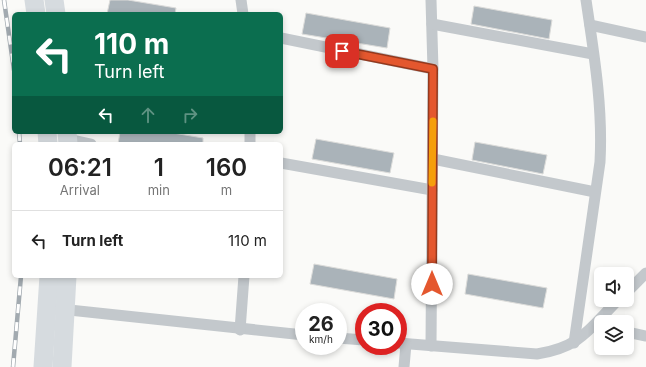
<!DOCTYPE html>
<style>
:root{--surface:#fff;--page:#f2f2f2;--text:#222;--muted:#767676;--line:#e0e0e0}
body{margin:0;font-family:Inter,sans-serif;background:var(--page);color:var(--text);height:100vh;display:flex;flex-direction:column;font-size:15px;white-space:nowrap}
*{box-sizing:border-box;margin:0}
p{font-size:13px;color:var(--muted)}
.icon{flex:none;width:22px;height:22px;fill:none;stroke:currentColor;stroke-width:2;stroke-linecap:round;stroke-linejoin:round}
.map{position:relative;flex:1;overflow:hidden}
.drawer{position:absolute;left:12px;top:142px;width:271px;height:136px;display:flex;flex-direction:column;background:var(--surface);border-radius:6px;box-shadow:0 2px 6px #0003}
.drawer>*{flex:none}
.top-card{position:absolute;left:12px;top:12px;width:271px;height:122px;border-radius:6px;box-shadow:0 2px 6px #0003;background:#0b6e4f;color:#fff;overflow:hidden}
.tools{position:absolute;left:594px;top:267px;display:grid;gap:8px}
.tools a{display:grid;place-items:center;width:40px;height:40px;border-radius:6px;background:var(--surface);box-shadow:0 2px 6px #0003;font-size:20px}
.speed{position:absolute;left:295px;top:303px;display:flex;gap:8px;font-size:20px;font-weight:700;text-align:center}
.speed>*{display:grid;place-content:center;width:52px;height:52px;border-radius:50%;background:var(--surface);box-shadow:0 2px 6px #0003;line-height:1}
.speed small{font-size:10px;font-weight:400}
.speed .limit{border:6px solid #d22;background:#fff;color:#111}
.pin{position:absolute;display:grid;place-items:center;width:34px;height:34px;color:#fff;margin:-17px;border-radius:8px;box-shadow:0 2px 6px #0006}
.me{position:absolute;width:44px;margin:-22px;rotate:0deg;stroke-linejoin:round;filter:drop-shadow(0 0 3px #0008)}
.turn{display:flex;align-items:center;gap:14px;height:84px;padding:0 16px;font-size:18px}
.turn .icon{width:52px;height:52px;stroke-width:2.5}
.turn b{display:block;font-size:28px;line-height:34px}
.lanes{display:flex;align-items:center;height:38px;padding:0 16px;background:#0003;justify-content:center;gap:20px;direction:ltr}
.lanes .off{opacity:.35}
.eta{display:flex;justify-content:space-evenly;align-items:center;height:68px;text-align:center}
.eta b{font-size:24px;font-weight:600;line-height:28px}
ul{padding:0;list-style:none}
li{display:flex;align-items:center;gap:12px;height:60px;padding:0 16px;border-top:1px solid var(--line)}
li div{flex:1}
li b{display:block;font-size:15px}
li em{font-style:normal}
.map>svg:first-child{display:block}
.building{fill:#aab3b9;stroke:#dcdcda}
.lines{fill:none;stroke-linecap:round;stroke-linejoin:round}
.minor{stroke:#c3c8cc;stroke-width:11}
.trunk{stroke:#d6dbdf;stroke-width:19}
.rail-casing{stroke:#a2aab0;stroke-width:4.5}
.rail{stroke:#fff;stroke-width:3;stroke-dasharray:9;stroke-linecap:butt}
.route-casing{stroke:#94391e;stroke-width:10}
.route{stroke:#e4572e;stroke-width:7}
.slow{stroke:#f59e0b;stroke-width:7}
</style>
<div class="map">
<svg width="646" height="367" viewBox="0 0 646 367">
<rect width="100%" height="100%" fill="#fafaf8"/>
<!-- building -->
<g class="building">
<path d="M 110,0 L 128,0 L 176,8 L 175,14 L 107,14 Z"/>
<path d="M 474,6 L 552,20 L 549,39 L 471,24 Z"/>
<path d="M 306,13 L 390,28 L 387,48 L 302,34 Z"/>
<path d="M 120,132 L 167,132 L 203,138 L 203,144 L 118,144 Z"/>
<path d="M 316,139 L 394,153 L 390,173 L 312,159 Z"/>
<path d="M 475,142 L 547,155 L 543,174 L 472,160 Z"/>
<path d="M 314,264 L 397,279 L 394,299 L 310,284 Z"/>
<path d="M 468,274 L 547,288 L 543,308 L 465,294 Z"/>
</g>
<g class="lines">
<!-- minor -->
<g class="minor">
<path d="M 241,0 L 243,14"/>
<path d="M 431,0 L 433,69 L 431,346"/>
<path d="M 432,24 L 593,54"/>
<path d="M 590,25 L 646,37"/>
<path d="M 281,38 L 433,69"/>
<path d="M 250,132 L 250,144"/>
<path d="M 68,139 L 91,144"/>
<path d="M 433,159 L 595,192"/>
<path d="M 281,163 L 432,190"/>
<path d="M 627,292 L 646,273"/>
<path d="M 60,309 L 304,335"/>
<path d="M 240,330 L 244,276"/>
<path d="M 627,332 L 646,336"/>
<path d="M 338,338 L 364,340"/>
<path d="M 398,343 L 537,354 C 581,347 589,329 618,300"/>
<path d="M 574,343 L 600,162 C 603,107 594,54 586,0"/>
<path d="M 404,367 L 406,344"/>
</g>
<!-- trunk -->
<g class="trunk">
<path d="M 34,0 L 36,14"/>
<path d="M 54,0 L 56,14"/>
<path d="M 47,132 L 48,144"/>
<path d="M 67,132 L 68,144"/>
<path d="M 43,367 L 49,276"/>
<path d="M 62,367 L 67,276"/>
</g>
<defs>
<g id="rail">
<path d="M 4,0 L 14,70"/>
<path d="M 19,132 L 20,144"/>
<path d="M 13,367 L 21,276"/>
</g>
</defs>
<!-- rail casing -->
<use href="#rail" class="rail-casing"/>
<!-- rail -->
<use href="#rail" class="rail"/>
</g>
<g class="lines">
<defs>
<path id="route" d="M 342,51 L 433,69 L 432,284"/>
</defs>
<!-- route casing -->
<use href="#route" class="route-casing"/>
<!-- route -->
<use href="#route" class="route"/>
<!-- slow -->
<path class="slow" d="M 432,183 L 433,121"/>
</g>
</svg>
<div class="tools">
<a><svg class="icon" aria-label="sound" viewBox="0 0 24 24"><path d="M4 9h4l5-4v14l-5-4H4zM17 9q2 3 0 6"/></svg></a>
<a><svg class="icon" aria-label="layers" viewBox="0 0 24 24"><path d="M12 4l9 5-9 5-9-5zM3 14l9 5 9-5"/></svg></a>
</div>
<div class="speed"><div>26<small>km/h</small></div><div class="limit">30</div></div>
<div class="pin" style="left:342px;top:51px;background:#d93025"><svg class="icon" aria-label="arrive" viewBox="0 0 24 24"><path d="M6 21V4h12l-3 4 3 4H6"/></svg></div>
<svg class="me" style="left:432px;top:284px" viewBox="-20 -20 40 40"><circle r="19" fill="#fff"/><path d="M0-13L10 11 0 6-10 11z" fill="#e4572e"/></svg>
<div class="top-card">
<div class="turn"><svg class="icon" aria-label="left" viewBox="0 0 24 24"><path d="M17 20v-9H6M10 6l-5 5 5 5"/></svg><div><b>110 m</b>Turn left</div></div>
<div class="lanes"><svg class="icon" aria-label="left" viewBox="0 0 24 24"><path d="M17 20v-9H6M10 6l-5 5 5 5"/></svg><svg class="icon off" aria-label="ahead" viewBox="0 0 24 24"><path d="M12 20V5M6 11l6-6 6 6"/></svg><svg class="icon off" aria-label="right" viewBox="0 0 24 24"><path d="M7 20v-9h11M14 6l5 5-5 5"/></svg></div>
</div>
<section class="drawer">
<div class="eta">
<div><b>06:21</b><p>Arrival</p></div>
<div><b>1</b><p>min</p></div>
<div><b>160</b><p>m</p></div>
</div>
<ul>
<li><svg class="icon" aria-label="left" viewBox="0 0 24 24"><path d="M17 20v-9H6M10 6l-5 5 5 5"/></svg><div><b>Turn left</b></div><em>110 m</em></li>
</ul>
</section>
</div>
